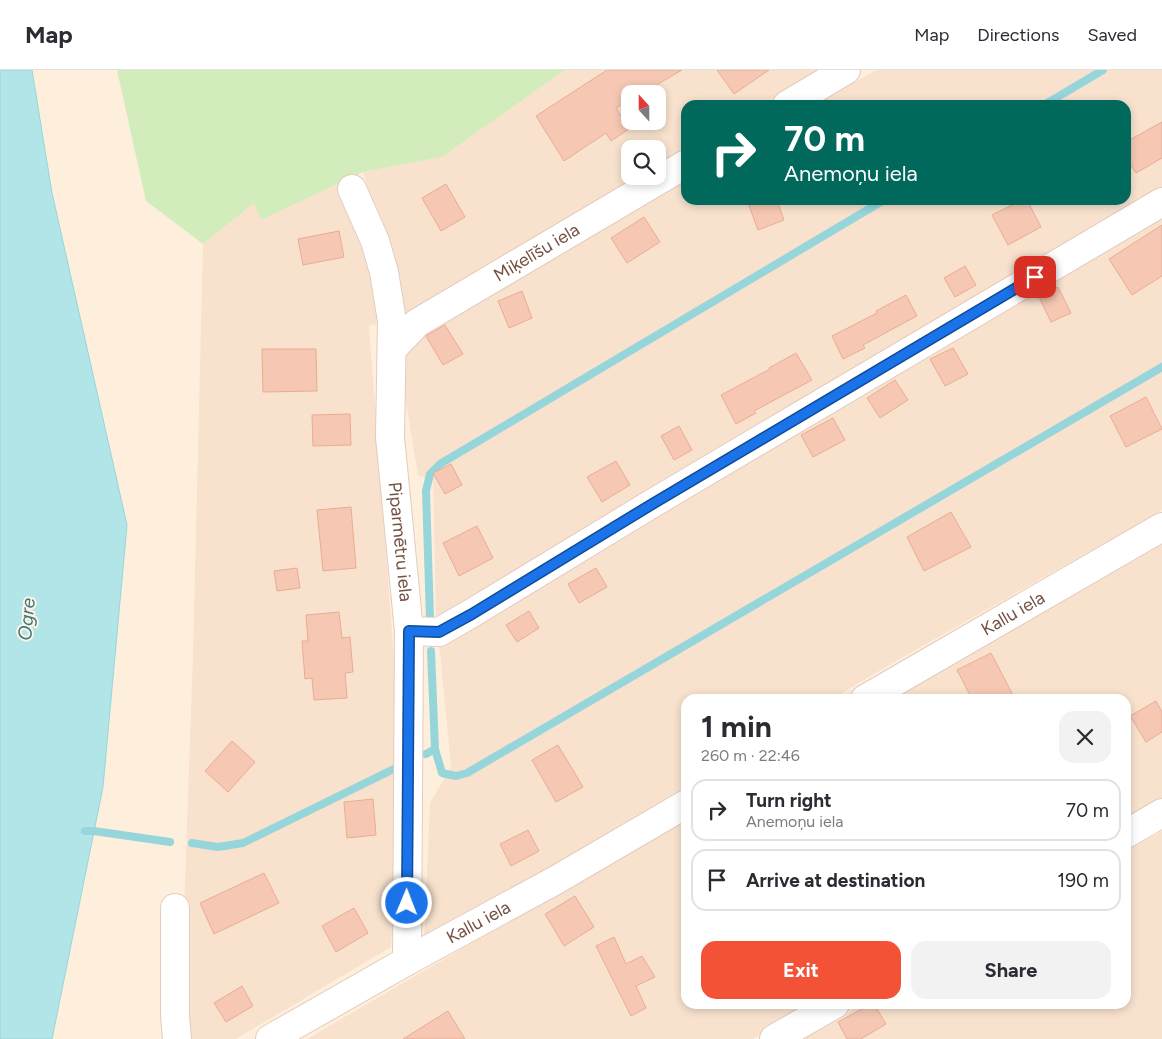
<!DOCTYPE html>
<meta charset="utf-8">
<style>
:root{--surface:#fff;--page:#f2f2f3;--text:#2b2b33;--muted:#7c7c81;--line:#e1e1e2;--accent:#f35237}
body{margin:0;font-family:Figtree,sans-serif;background:var(--page);color:var(--text);height:100vh;display:flex;flex-direction:column;font-size:19px;white-space:nowrap}
*{box-sizing:border-box;margin:0}
p{font-size:16px;color:var(--muted)}
.icon{flex:none;width:28px;height:28px;fill:none;stroke:currentColor;stroke-width:2;stroke-linecap:round;stroke-linejoin:round}
.map{position:relative;flex:1;overflow:hidden}
.details{position:absolute;left:681px;top:624px;width:450px;height:315px;display:flex;flex-direction:column;background:var(--surface);border-radius:15px;box-shadow:0 2px 8px #0003}
.details>*{flex:none}
.banner{position:absolute;left:681px;top:30px;width:450px;height:105px;border-radius:15px;box-shadow:0 2px 8px #0003;background:#00695c;color:#fff;overflow:hidden}
.needle{width:32px;rotate:339deg}
.fabs{position:absolute;left:621px;top:15px;display:grid;gap:10px}
.fabs a{display:grid;place-items:center;width:45px;height:45px;border-radius:10px;background:var(--surface);box-shadow:0 2px 8px #0003;font-size:25px}
.pin{position:absolute;display:grid;place-items:center;width:42px;height:42px;color:#fff;margin:-21px;border-radius:10px;box-shadow:0 2px 8px #0006}
.me{position:absolute;width:55px;margin:-28px;rotate:1deg;stroke-linejoin:round;filter:drop-shadow(0 0 4px #0008)}
.turn{display:flex;align-items:center;gap:18px;height:105px;padding:0 20px;font-size:22px}
.turn .icon{width:65px;height:65px;stroke-width:2.5}
.turn b{display:block;font-size:35px;line-height:42px}
.round{display:grid;place-items:center;flex:none;width:52px;height:52px;border-radius:15px;background:var(--page)}
.headline{display:flex;align-items:center;justify-content:space-between;height:85px;padding:0 20px}
h1{font-size:30px;font-weight:700;line-height:38px}
.button{display:flex;gap:10px;margin-top:auto;padding:10px 20px}
.button a{flex:1;height:58px;border-radius:15px;background:var(--accent);color:#fff;font-size:20px;font-weight:700;line-height:58px;text-align:center}
.button a+a{background:var(--page);color:var(--text)}
ul{padding:0;list-style:none}
li{display:flex;align-items:center;gap:15px;height:62px;margin:0 10px 8px;padding:0 10px;border:2px solid var(--line);border-radius:15px}
li div{flex:1}
li b{display:block;font-size:19px}
li em{font-style:normal}
header{display:flex;align-items:center;gap:30px;box-sizing:border-box;height:70px;padding:0 25px;background:var(--surface);border-bottom:1px solid var(--line)}
header strong{font-size:24px}
nav{display:flex;gap:28px;margin-inline-start:auto;font-size:18px}
.map>svg:first-child{display:block}
.residential{fill:#f8e2ce;fill-rule:evenodd}
.green{fill:#d3ecbb}
.water{fill:#b1e5e8;stroke:#96d6db}
.lines{fill:none;stroke-linecap:round;stroke-linejoin:round}
.stream{stroke:#96d6db;stroke-width:8}
.building{fill:#f6c8b3;stroke:#e9ac92}
.minor-casing{stroke:#e4cbbc;stroke-width:30}
.minor{stroke:#fff;stroke-width:28}
.route-casing{stroke:#114b97;stroke-width:12}
.route{stroke:#1a73e8;stroke-width:9}
.labels{text-anchor:middle;stroke-width:4;stroke-linejoin:round;paint-order:stroke}
.street-label{font-size:18px;fill:#755244;stroke:#fff3e5}
.water-label{font-size:19px;font-style:italic;fill:#37777c;stroke:#fff3e5}
</style>
<header>
<strong>Map</strong>
<nav><a>Map</a><a>Directions</a><a>Saved</a></nav>
</header>
<div class="map">
<svg width="1162" height="969" viewBox="0 0 1162 969">
<rect width="100%" height="100%" fill="#feefdd"/>
<!-- residential -->
<g class="residential">
<path d="M 565,0 L 820,0 L 761,35 L 686,35 L 686,79 L 658,96 L 658,79 L 630,79 L 630,106 L 641,106 L 407,245 L 363,102 L 442,87 ZM 630,24 L 658,24 L 658,51 L 630,51 Z"/>
<path d="M 876,0 L 1162,0 L 1162,122 L 436,550 L 433,410 L 418,405 L 397,279 L 686,111 L 686,130 L 1126,130 L 1126,35 L 816,35 Z"/>
<path d="M 337,114 L 367,176 L 377,254 L 369,256 L 401,682 L 391,877 L 236,969 L 187,969 L 184,841 L 193,583 L 203,174 L 254,133 L 261,150 Z"/>
<path d="M 1162,146 L 1162,440 L 891,594 L 832,629 L 686,629 L 686,716 L 424,871 L 430,733 L 451,697 L 439,572 Z"/>
<path d="M 1162,470 L 1162,732 L 1126,753 L 1126,629 L 890,629 Z"/>
<path d="M 686,748 L 686,934 L 814,934 L 753,969 L 307,969 Z"/>
<path d="M 1162,761 L 1162,969 L 803,969 L 864,934 L 1126,934 L 1126,782 Z"/>
</g>
<!-- green -->
<path class="green" d="M 117,0 L 565,0 L 442,87 L 363,102 L 261,150 L 254,133 L 203,174 L 146,131 Z"/>
<!-- water -->
<path class="water" d="M 0,0 L 32,0 L 52,123 L 127,455 L 103,717 L 52,969 L 0,969 Z"/>
<g class="lines">
<!-- stream -->
<g class="stream">
<path d="M 1044,35 L 1103,0"/>
<path d="M 430,549 L 426,421 L 430,404 L 440,394 L 884,130"/>
<path d="M 431,581 L 435,679 L 442,703 L 456,706 L 467,703 L 1162,297"/>
<path d="M 426,684 L 435,679"/>
<path d="M 85,761 L 94,761 L 170,772"/>
<path d="M 192,773 L 218,777 L 243,773 L 402,695"/>
</g>
</g>
<!-- building -->
<g class="building">
<path d="M 607,0 L 682,0 L 641,24 L 630,24 L 630,30 L 616,38 L 629,59 L 611,71 L 606,63 L 564,91 L 536,46 Z"/>
<path d="M 717,0 L 769,0 L 734,24 Z"/>
<path d="M 1162,52 L 1162,88 L 1136,103 L 1126,87 L 1126,72 Z"/>
<path d="M 446,114 L 465,147 L 441,161 L 422,128 Z"/>
<path d="M 747,130 L 777,130 L 784,150 L 758,160 Z"/>
<path d="M 1022,130 L 1027,130 L 1041,157 L 1008,175 L 992,145 Z"/>
<path d="M 644,147 L 660,172 L 627,193 L 611,168 Z"/>
<path d="M 1162,155 L 1162,206 L 1132,225 L 1109,189 Z"/>
<path d="M 339,161 L 344,187 L 303,195 L 298,169 Z"/>
<path d="M 965,196 L 976,215 L 955,227 L 944,208 Z"/>
<path d="M 1058,217 L 1071,243 L 1051,252 L 1039,227 Z"/>
<path d="M 522,221 L 532,248 L 509,258 L 498,231 Z"/>
<path d="M 906,225 L 917,246 L 863,275 L 865,278 L 843,289 L 832,266 L 877,243 L 876,241 Z"/>
<path d="M 445,255 L 463,284 L 443,295 L 426,266 Z"/>
<path d="M 953,278 L 968,304 L 945,316 L 930,289 Z"/>
<path d="M 262,279 L 316,279 L 317,321 L 263,322 Z"/>
<path d="M 796,283 L 812,310 L 754,341 L 756,343 L 736,354 L 721,325 L 770,299 L 769,298 Z"/>
<path d="M 895,310 L 908,330 L 880,348 L 867,328 Z"/>
<path d="M 1146,327 L 1162,359 L 1126,377 L 1110,346 Z"/>
<path d="M 350,344 L 351,375 L 313,376 L 312,345 Z"/>
<path d="M 833,348 L 845,370 L 813,387 L 801,365 Z"/>
<path d="M 679,356 L 692,380 L 674,390 L 661,366 Z"/>
<path d="M 616,391 L 630,415 L 602,432 L 587,407 Z"/>
<path d="M 451,394 L 462,415 L 445,424 L 433,403 Z"/>
<path d="M 351,437 L 356,498 L 323,501 L 317,440 Z"/>
<path d="M 951,442 L 971,477 L 924,501 L 907,467 Z"/>
<path d="M 477,456 L 493,488 L 459,506 L 443,473 Z"/>
<path d="M 297,498 L 300,518 L 277,521 L 274,501 Z"/>
<path d="M 596,498 L 607,517 L 579,533 L 568,514 Z"/>
<path d="M 529,541 L 539,558 L 517,572 L 506,555 Z"/>
<path d="M 339,542 L 342,568 L 350,567 L 353,602 L 345,603 L 347,628 L 314,630 L 312,608 L 305,609 L 302,571 L 308,571 L 306,545 Z"/>
<path d="M 991,583 L 1015,629 L 972,629 L 957,600 Z"/>
<path d="M 1156,631 L 1162,642 L 1162,662 L 1146,672 L 1130,646 Z"/>
<path d="M 232,671 L 255,692 L 228,722 L 205,701 Z"/>
<path d="M 558,675 L 583,717 L 556,732 L 532,690 Z"/>
<path d="M 373,729 L 376,765 L 347,768 L 344,732 Z"/>
<path d="M 528,760 L 539,781 L 511,796 L 500,774 Z"/>
<path d="M 264,803 L 279,833 L 214,864 L 200,833 Z"/>
<path d="M 575,826 L 594,857 L 564,876 L 545,844 Z"/>
<path d="M 354,838 L 368,863 L 336,882 L 322,856 Z"/>
<path d="M 614,867 L 626,894 L 642,886 L 655,907 L 636,916 L 646,938 L 631,946 L 596,876 Z"/>
<path d="M 242,916 L 253,936 L 226,952 L 214,933 Z"/>
<path d="M 871,934 L 874,934 L 886,954 L 861,969 L 847,969 L 838,952 Z"/>
<path d="M 448,941 L 465,969 L 403,969 Z"/>
</g>
<g class="lines">
<defs>
<g id="minor">
<path d="M 787,35 L 846,0"/>
<path id="s1" d="M 352,119 L 375,171 L 384,202 L 392,251 L 390,367 L 409,561 L 407,891"/>
<path id="s2" d="M 392,279 L 417,253 L 686,94"/>
<path d="M 409,561 L 439,562 L 472,543 L 653,433 L 1162,132"/>
<path id="s3" d="M 865,629 L 1162,457"/>
<path d="M 1126,764 L 1162,743"/>
<path d="M 175,838 L 175,946 L 177,969"/>
<path id="s4" d="M 270,969 L 407,891 L 556,810 L 686,734"/>
<path d="M 774,969 L 835,934"/>
</g>
</defs>
<!-- minor casing -->
<use href="#minor" class="minor-casing"/>
<!-- minor -->
<use href="#minor" class="minor"/>
</g>
<g class="lines">
<defs>
<path id="route" d="M 407,833 L 409,561 L 439,562 L 472,544 L 654,433 L 1035,207"/>
</defs>
<!-- route casing -->
<use href="#route" class="route-casing"/>
<!-- route -->
<use href="#route" class="route"/>
</g>
<g class="labels">
<!-- street labels -->
<g class="street-label">
<text dy="6" stroke="none"><textPath href="#s2" startOffset="175">Miķelīšu iela</textPath></text>
<text dy="6" stroke="none"><textPath href="#s1" startOffset="360">Piparmētru iela</textPath></text>
<text dy="6" stroke="none"><textPath href="#s3" startOffset="171">Kallu iela</textPath></text>
<text dy="6" stroke="none"><textPath href="#s4" startOffset="239">Kallu iela</textPath></text>
</g>
<!-- water labels -->
<g class="water-label">
<text transform="translate(26 549) rotate(-85)" y="7">Ogre</text>
</g>
</g>
</svg>
<div class="fabs">
<a><svg class="needle" viewBox="-14 -14 28 28"><path d="M0-13l5 13h-10z" fill="#e53935"/><path d="M0 13l5-13h-10z" fill="#7c7c81"/></svg></a>
<a><svg class="icon" aria-label="search" viewBox="0 0 24 24"><circle cx="10" cy="10" r="6"/><path d="M15 15l6 6"/></svg></a>
</div>
<div class="pin" style="left:1035px;top:207px;background:#d93025"><svg class="icon" aria-label="arrive" viewBox="0 0 24 24"><path d="M6 21V4h12l-3 4 3 4H6"/></svg></div>
<svg class="me" style="left:407px;top:833px" viewBox="-20 -20 40 40"><circle r="17" fill="#1a73e8" stroke="#fff" stroke-width="3"/><path d="M0-11L8 9 0 5-8 9z" fill="#fff"/></svg>
<div class="banner">
<div class="turn"><svg class="icon" aria-label="right" viewBox="0 0 24 24"><path d="M7 20v-9h11M14 6l5 5-5 5"/></svg><div><b>70 m</b>Anemoņu iela</div></div>
</div>
<section class="details">
<div class="headline"><div><h1>1 min</h1><p>260 m · 22:46</p></div><a class="round"><svg class="icon" aria-label="close" viewBox="0 0 24 24"><path d="M6 6l12 12M18 6L6 18"/></svg></a></div>
<ul>
<li><svg class="icon" aria-label="right" viewBox="0 0 24 24"><path d="M7 20v-9h11M14 6l5 5-5 5"/></svg><div><b>Turn right</b><p>Anemoņu iela</p></div><em>70 m</em></li>
<li><svg class="icon" aria-label="arrive" viewBox="0 0 24 24"><path d="M6 21V4h12l-3 4 3 4H6"/></svg><div><b>Arrive at destination</b></div><em>190 m</em></li>
</ul>
<div class="button"><a>Exit</a><a>Share</a></div>
</section>
</div>
